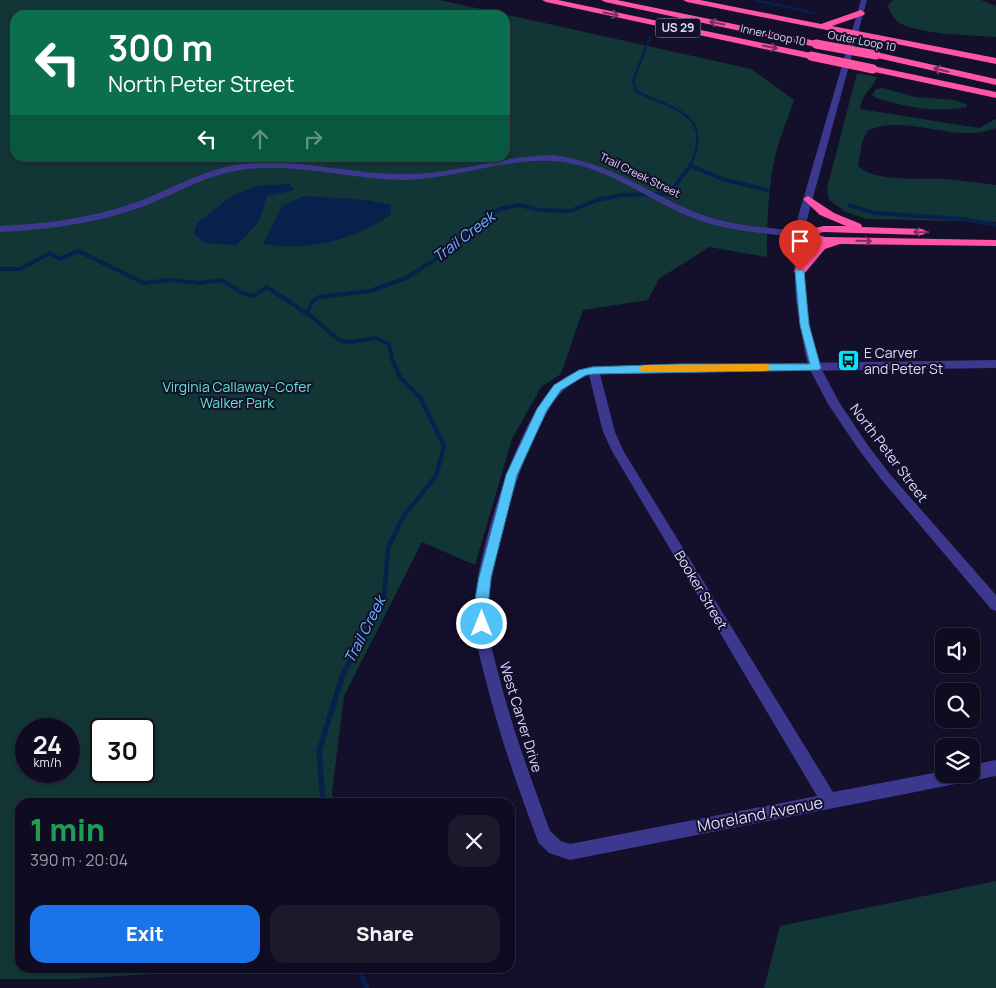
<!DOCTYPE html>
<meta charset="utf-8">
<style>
:root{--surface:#0f0b20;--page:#1d192d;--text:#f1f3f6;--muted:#9b9ba5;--line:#2f2b3e;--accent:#1a73e8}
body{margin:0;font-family:Manrope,sans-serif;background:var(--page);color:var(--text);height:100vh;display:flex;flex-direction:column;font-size:19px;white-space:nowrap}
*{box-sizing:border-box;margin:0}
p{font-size:16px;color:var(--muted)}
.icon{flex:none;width:28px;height:28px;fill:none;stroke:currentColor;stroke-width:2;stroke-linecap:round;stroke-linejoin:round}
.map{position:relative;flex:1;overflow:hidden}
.sheet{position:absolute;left:15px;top:798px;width:500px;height:175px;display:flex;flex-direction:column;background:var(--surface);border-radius:15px;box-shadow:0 1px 4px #0004,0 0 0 1px var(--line)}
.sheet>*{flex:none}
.banner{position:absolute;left:10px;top:10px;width:500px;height:152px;border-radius:15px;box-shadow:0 1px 4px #0004,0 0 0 1px var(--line);background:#0b6e4f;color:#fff;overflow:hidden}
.controls{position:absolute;left:935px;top:628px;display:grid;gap:10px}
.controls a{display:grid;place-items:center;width:45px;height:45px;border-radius:10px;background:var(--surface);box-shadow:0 1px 4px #0004,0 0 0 1px var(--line);font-size:25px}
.speed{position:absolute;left:15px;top:718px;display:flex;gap:10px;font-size:25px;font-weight:700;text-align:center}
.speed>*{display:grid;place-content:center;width:65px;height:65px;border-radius:50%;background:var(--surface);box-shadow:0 1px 4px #0004,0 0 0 1px var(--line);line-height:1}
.speed small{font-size:12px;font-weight:400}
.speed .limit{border:2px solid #111;border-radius:8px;background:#fff;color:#111}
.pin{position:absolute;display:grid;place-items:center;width:42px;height:42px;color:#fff;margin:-51px -21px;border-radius:50% 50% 50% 0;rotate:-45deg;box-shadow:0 0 5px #0007}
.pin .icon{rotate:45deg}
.me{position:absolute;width:55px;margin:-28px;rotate:0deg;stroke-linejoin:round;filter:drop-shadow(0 0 4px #0008)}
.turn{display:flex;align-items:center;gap:18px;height:105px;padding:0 15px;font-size:22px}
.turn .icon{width:65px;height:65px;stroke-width:2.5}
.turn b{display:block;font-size:35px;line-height:42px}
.lanes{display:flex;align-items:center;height:48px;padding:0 15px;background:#0003;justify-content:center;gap:25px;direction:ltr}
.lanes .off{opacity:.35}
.round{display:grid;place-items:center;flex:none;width:52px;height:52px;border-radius:15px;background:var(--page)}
.overview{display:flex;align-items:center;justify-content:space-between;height:85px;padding:0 15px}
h1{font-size:30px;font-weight:800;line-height:38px;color:#1e9e55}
.action{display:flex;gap:10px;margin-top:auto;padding:10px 15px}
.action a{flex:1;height:58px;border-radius:15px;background:var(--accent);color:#fff;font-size:20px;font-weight:800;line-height:58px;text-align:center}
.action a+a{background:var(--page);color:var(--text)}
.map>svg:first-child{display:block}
.green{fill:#123635;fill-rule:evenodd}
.water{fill:#07204c}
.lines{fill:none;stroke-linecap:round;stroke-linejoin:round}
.stream-far3{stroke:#07204c;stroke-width:2.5}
.stream-far2{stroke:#07204c;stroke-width:4}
.stream-far1{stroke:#07204c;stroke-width:4.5}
.stream{stroke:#07204c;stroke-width:5.5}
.minor{fill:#3b388d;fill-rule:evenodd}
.tertiary{fill:#3b388d;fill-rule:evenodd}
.motorway{fill:#ff55a6;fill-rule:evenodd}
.motorway-bridge{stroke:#ff55a6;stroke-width:9}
.oneway{stroke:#7e2e62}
.route{fill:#4fc3f7;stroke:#337fa1}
.slow{fill:#f59e0b}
.labels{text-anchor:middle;stroke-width:4;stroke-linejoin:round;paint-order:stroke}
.far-street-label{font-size:11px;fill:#dedaff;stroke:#140f2b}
.shield{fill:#140f2b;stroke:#a19dbf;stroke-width:1}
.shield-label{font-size:12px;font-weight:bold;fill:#dedaff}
.poi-label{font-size:14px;fill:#dedaff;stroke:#140f2b;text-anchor:start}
.park-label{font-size:14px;fill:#5de8c5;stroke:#140f2b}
.street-label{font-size:14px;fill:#dedaff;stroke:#140f2b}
.water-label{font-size:15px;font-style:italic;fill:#68b9ff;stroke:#140f2b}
.near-street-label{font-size:16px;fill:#dedaff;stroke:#140f2b}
</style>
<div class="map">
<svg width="996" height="988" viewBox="0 0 996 988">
<rect width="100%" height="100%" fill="#140f2b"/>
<!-- green -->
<g class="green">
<path d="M 0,0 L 440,0 L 751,69 L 794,100 C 789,115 783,130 778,145 C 768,181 767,219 767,257 L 709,247 L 659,279 L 648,300 L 583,310 L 561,374 L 541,387 L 512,439 L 475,565 L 422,542 L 344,696 L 332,793 L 334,802 L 20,802 L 20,968 L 242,968 L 74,979 L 0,979 ZM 15,15 L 505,15 L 505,158 L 15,158 ZM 26,729 L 69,729 L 69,771 L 26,771 ZM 101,729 L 144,729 L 144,771 L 101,771 Z"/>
<path d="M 893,0 L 981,0 L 996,6 L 996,37 C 972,35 917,35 898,22 C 894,19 890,11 887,6 Z"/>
<path d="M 857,73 L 877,77 C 872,90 862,93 860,109 L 979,128 L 996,119 L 996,128 C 956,145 905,112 867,131 L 862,143 L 858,166 C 874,182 920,178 942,179 C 960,180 978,183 996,185 L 996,222 L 867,219 L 846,212 L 829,200 L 827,188 Z"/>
<path d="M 883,88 L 915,97 L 954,100 L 966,104 L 967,107 C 936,113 905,107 876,98 L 872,95 L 876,89 Z"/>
<path d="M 996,881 L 996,988 L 764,988 L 780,926 Z"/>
</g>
<!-- water -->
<g class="water">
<path d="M 289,184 L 295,190 L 268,196 C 264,201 265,204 263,210 C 260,223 246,236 237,245 L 204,243 L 194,234 L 197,223 L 232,196 L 256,186 Z"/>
<path d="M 304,196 L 368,200 L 391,205 L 391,214 C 357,240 304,252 263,244 L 282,206 Z"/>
</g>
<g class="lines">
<!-- stream-far3 -->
<g class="stream-far3">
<path d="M 755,0 L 814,13"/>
<path d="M 650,37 L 633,81 L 637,92 C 674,109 715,115 690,166"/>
</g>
<!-- stream-far2 -->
<g class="stream-far2">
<path d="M 691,166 L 725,180 L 767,190"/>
<path d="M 849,205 L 874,213 L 963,219 L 996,225"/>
<path d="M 0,269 L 20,269 L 50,253 L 60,259 L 78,251 L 144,283 L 171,280 L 200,283 L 222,280 L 242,293 L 253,296 L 267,287 L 312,317 L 339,340 L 349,342 L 376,338 L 389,344 L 393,362 L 400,377"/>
<path d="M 307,313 L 312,302 L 319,297 L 370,291 L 406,278 L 456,246 L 479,222 L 500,209 L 519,205 L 540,210 L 570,211 L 597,200 L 622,195 L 669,194 L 691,165"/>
</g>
<!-- stream-far1 -->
<path class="stream-far1" d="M 358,646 L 384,597 L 388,548 L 403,517 L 436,476 L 444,446 L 420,397 L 399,376"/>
<!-- stream -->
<g class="stream">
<path d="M 323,802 L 319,751 L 343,674 L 359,645"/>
<path d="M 358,968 L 367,988"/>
</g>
<!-- minor -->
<g class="minor">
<path d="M 552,155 C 611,162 645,192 697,213 C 729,226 764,227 798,231 L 803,234 L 798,237 C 762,233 723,231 688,216 C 643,197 602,163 551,161 C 503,159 456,178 408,180 C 350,181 293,160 235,171 C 202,177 173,195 142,207 C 97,223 48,230 0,232 L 0,226 C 45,224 91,218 134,203 C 168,191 200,171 236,165 C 293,156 349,175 406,174 C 455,174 502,156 552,155 Z"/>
<path d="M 996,360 L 996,368 L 600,374 L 615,432 L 624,452 L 833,792 L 944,771 L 944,774 L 971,774 L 971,765 L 996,760 L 996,776 L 570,860 L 549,853 L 538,842 L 536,836 C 517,785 499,734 486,681 C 481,662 476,644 474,625 C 470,571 515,426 553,387 C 564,376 578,370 593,366 ZM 589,375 L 603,432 L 613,453 L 817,796 L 570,844 L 561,841 L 550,831 C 532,781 513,731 500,680 C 495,661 489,641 488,621 C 487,594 494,568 500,543 C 508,510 516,477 531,446 C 544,417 556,386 589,375 Z"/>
</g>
<!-- tertiary -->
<path class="tertiary" d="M 861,0 L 867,0 L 803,234 L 806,301 L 815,353 L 821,368 L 839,402 L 867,444 L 889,473 L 996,595 L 996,611 L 991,609 L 881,479 L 859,450 L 828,404 L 809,368 L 805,353 L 796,301 L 793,234 Z"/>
<!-- motorway -->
<g class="motorway">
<path d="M 542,0 L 558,0 L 811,53 L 816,56 L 811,59 L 546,2 Z"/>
<path d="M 601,0 L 617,0 L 816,41 L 820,44 L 816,47 L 605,2 Z"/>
<path d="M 683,0 L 700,0 L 821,24 L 861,10 L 865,13 L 864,15 L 832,26 L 996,58 L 996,64 L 687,2 Z"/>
<path d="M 876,52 L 996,79 L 996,85 L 873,57 L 873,53 Z"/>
<path d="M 873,66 L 996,92 L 996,98 L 870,71 L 870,67 Z"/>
<path d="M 808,196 L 834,213 L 861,224 L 862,227 L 922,229 L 928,232 L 922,235 L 824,232 L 815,234 L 825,237 L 996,240 L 996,246 L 840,244 L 825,249 L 804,274 L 796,274 L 794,271 L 796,268 L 817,245 L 822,243 L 794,236 L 792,234 L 794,232 L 824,226 L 846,226 L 820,215 L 803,199 Z"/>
</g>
<!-- motorway-bridge -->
<g class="motorway-bridge">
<path d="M 816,44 L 876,55"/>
<path d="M 811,56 L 873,69"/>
</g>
</g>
<!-- one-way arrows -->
<defs><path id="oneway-shaft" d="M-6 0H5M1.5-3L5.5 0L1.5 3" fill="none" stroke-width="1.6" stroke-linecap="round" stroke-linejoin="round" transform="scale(1.25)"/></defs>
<g class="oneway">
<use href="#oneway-shaft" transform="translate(611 14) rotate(12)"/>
<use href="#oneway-shaft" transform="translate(717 23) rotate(-168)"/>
<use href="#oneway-shaft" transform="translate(770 47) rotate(12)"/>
<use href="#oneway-shaft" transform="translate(941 70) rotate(-167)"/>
<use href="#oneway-shaft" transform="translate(921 232) rotate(-179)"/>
<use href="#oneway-shaft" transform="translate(864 241) rotate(1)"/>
</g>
<!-- route -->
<path class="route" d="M 800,268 L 804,271 L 809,325 L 821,368 L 819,370 L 593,374 L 586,375 L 561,390 L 547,410 L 517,475 L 491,577 L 486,628 L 482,630 L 477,628 L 475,624 L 475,600 L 479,577 L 506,475 L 537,409 L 554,385 L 579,370 L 593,367 L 680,364 L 810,364 L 800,325 L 795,271 Z"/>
<!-- slow -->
<path class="slow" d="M 766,364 L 771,368 L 766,371 L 644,372 L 638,369 L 644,365 Z"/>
<!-- icons -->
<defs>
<symbol id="bus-square" viewBox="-11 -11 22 22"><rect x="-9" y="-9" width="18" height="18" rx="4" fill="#06e5ff" stroke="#140f2b"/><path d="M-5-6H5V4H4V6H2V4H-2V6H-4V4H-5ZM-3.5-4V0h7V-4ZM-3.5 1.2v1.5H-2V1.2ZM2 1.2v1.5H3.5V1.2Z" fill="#111"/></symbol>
</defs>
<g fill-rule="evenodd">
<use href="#bus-square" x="836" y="348" width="25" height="25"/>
</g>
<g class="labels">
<!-- far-street labels -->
<g class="far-street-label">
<text transform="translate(773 35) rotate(12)" y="4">Inner Loop 10</text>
<text transform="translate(862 41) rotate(11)" y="4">Outer Loop 10</text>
<text transform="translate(640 175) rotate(26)" y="4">Trail Creek Street</text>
</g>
<!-- shield labels -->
<rect class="shield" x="655.5" y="18.5" width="45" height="19" rx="4"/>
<g class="shield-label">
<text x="678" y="32">US 29</text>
</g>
<!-- poi labels -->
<g class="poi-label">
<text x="864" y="358">E Carver<tspan x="864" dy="16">and Peter St</tspan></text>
</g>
<!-- park labels -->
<g class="park-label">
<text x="237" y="392">Virginia Callaway-Cofer<tspan x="237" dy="16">Walker Park</tspan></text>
</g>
<!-- street labels -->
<g class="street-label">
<text transform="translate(889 453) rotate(53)" y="5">North Peter Street</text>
<text transform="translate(701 590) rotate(59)" y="5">Booker Street</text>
<text transform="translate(521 717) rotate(73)" y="5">West Carver Drive</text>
</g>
<!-- water labels -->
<g class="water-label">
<text transform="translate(464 237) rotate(-37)" y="5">Trail Creek</text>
<text transform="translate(365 630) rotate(-63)" y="5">Trail Creek</text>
</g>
<!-- near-street labels -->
<g class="near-street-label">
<text transform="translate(760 814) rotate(-11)" y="6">Moreland Avenue</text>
</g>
</g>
</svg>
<div class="controls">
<a><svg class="icon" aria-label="sound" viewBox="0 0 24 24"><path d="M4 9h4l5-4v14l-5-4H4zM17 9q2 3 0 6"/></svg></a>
<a><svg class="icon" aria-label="search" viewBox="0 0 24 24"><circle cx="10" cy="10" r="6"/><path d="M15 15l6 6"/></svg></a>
<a><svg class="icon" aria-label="layers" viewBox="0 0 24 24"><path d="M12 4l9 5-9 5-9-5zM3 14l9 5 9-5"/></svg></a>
</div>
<div class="speed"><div>24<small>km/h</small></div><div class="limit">30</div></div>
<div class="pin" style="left:800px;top:271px;background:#d93025"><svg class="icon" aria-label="arrive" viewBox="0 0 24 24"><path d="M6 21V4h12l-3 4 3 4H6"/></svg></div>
<svg class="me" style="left:482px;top:624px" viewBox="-20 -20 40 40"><circle r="17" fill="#4fc3f7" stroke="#fff" stroke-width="3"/><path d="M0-11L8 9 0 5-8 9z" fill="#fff"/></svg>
<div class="banner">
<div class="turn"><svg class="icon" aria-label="left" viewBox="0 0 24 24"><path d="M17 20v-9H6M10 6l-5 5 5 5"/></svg><div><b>300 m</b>North Peter Street</div></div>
<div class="lanes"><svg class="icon" aria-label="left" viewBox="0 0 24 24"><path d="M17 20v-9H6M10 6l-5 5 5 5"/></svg><svg class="icon off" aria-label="ahead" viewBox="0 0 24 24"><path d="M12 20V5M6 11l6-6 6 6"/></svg><svg class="icon off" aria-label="right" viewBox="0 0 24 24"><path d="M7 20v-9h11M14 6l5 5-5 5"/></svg></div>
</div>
<section class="sheet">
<div class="overview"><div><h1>1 min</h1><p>390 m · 20:04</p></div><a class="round"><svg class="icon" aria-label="close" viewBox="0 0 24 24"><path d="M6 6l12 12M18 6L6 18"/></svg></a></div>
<div class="action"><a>Exit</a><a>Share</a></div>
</section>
</div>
